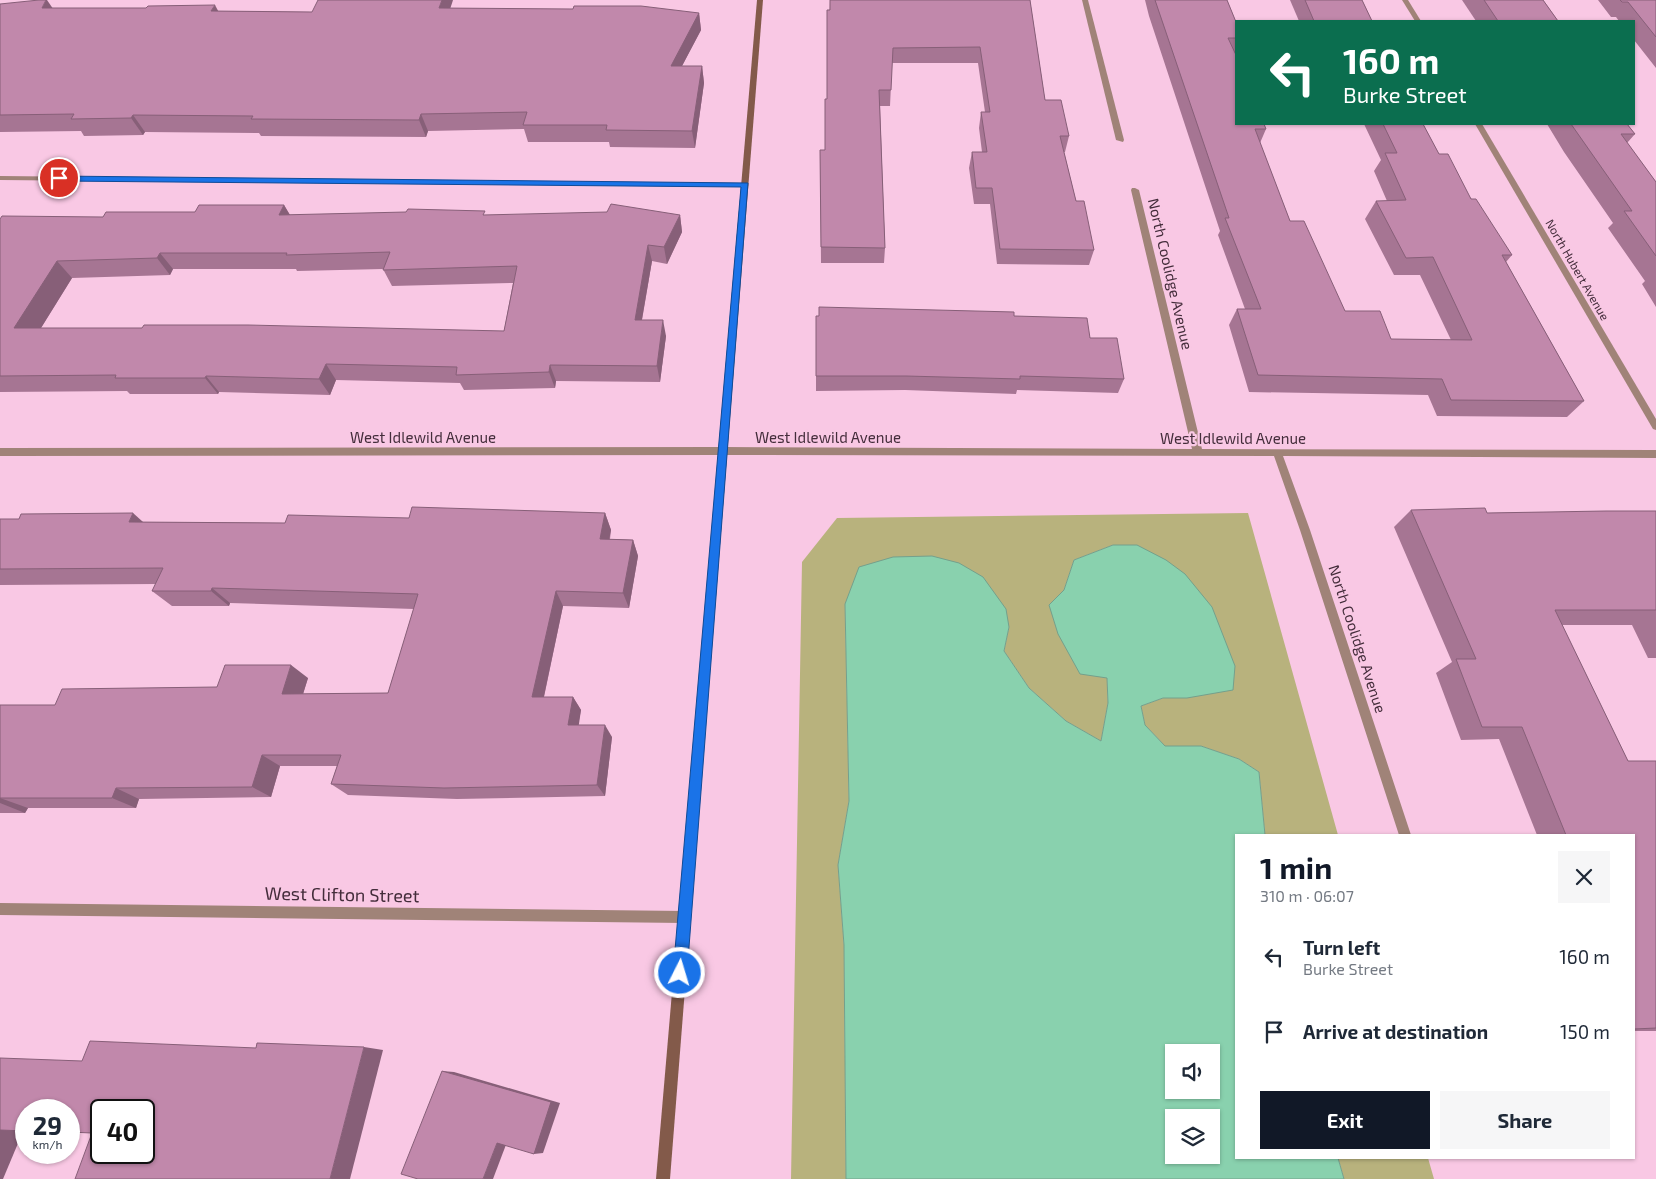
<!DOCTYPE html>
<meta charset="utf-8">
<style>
:root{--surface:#fff;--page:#f6f6f7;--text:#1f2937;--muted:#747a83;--accent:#111827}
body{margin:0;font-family:"Exo 2",sans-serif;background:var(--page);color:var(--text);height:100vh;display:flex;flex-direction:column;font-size:19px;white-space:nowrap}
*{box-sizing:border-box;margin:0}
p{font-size:16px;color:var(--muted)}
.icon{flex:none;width:28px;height:28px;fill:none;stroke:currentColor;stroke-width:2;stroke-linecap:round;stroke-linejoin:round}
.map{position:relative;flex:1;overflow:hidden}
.sheet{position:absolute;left:1235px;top:834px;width:400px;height:325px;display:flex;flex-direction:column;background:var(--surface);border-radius:0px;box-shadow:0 1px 4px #0004}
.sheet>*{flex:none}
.banner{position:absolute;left:1235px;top:20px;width:400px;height:105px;border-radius:0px;box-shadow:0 1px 4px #0004;background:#0b6e4f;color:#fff;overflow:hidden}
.tools{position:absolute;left:1165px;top:1044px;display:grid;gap:10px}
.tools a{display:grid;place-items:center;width:55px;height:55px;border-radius:0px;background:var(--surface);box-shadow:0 1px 4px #0004;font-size:25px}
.speed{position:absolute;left:15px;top:1099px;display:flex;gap:10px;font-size:25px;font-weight:700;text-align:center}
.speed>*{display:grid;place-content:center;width:65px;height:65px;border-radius:50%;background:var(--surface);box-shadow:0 1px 4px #0004;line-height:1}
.speed small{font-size:12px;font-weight:400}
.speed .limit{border:2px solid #111;border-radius:8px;background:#fff;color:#111}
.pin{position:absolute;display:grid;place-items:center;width:42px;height:42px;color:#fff;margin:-21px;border:2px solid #fff;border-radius:50%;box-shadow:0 1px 5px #0007}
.me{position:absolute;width:55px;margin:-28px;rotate:5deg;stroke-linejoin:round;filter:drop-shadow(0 0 4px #0008)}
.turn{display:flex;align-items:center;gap:18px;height:105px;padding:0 25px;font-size:22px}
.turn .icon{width:65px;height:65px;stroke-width:2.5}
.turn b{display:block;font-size:35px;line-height:42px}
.round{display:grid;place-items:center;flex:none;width:52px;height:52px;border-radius:0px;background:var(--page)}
.overview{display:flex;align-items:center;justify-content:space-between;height:85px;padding:0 25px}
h1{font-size:30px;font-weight:700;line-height:38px;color:var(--accent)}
.primary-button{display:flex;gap:10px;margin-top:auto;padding:10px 25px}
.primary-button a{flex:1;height:58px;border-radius:0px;background:var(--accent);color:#fff;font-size:20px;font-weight:700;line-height:58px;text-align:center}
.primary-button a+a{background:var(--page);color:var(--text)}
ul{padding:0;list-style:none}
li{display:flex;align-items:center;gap:15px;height:75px;padding:0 25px}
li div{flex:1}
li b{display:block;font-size:19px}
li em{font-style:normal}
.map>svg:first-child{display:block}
.green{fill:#b8b27d}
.water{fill:#89d1ae;stroke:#74a08c;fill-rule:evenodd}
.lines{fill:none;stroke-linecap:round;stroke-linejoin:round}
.street{fill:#a08378;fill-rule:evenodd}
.secondary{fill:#835a4a;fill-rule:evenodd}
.wall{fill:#a67593;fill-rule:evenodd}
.shaded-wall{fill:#875f78}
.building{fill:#c188ab;stroke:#875f78;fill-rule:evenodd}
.route{fill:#1a73e8;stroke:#114b97}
.labels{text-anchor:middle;stroke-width:4.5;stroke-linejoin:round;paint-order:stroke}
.far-street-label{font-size:12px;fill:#442d3b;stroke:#f9c8e4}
.street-label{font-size:15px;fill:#442d3b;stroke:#f9c8e4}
.near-street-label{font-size:18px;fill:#442d3b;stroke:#f9c8e4}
</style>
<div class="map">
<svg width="1656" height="1179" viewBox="0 0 1656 1179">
<rect width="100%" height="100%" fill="#f9c8e4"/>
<!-- green -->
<g class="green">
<path d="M 1248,513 L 1338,835 L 1265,835 L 1259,772 L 1239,759 L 1201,746 L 1165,746 L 1145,725 L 1141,706 L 1163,698 L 1187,698 L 1113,545 L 1074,560 L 1064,590 L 1049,605 L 1107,678 L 1108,703 L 1101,741 L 1066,721 L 1029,688 L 1004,651 L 1009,627 L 845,604 L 849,801 L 838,865 L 844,945 L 846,1179 L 791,1179 L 802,562 L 837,518 Z"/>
<path d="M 1338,1158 L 1428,1158 L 1434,1179 L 1344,1179 Z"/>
</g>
<!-- water -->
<path class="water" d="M 1113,545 L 1137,545 L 1166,560 L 1185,574 L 1212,607 L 1235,666 L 1233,690 L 1187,698 L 1163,698 L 1141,706 L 1145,725 L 1165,746 L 1201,746 L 1239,759 L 1259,772 L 1265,835 L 1236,835 L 1236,1158 L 1338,1158 L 1344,1179 L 846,1179 L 844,945 L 838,865 L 849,801 L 845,604 L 859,567 L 893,557 L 932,556 L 959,563 L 983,577 L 1006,609 L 1009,627 L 1004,651 L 1029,688 L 1066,721 L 1101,741 L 1108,703 L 1107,678 L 1080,674 L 1058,634 L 1049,605 L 1064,590 L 1074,560 ZM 1174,1052 L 1211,1052 L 1211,1090 L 1174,1090 ZM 1174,1118 L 1211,1118 L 1211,1155 L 1174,1155 Z"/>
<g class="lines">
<!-- street -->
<g class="street">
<path d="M 1082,0 L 1088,0 L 1124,140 L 1123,142 L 1116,140 Z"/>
<path d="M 1402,0 L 1408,0 L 1421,21 L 1415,21 Z"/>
<path d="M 1475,124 L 1482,124 L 1656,419 L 1656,430 L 1653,429 Z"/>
<path d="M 0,176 L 745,183 L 749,185 L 745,187 L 0,180 Z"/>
<path d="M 1132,188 L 1135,188 L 1139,190 L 1202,449 L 1656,450 L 1656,458 L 1283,456 L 1310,530 L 1411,835 L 1399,835 L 1300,530 L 1274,456 L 723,455 L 0,456 L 0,448 L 723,447 L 1192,449 L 1131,190 Z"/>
<path d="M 0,903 L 684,911 L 688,913 L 690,917 L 688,921 L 684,923 L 0,915 Z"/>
</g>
<!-- secondary -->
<path class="secondary" d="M 757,0 L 763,0 L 670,1179 L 656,1179 Z"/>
</g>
<!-- wall -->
<g class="wall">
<path d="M 830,0 L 1030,0 L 1045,100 L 1069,136 L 1065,152 L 1064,152 L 1076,201 L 1094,250 L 1089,265 L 997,264 L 990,204 L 974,204 L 969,168 L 972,152 L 982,152 L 979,128 L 981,112 L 985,112 L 978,63 L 892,63 L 890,106 L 880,106 L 885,248 L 884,263 L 821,263 L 820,150 L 825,150 L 827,99 Z"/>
<path d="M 1145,0 L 1227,0 L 1236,22 L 1236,124 L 1266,129 L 1260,143 L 1290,221 L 1345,311 L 1391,339 L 1451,340 L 1420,275 L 1394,275 L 1365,219 L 1376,201 L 1387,201 L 1374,171 L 1381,160 L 1364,124 L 1423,124 L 1439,154 L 1512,255 L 1506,262 L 1584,401 L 1567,417 L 1437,416 L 1428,395 L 1249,392 L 1229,325 L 1237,309 L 1245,309 L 1218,235 L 1220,231 L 1149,16 Z"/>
<path d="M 1290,0 L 1362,0 L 1372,21 L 1299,21 Z"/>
<path d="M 1462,0 L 1543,0 L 1558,21 L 1476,21 Z"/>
<path d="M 1598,0 L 1656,0 L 1656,68 L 1634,40 L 1634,21 L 1619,21 L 1616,17 L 1611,17 Z"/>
<path d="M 0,4 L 52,8 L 218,11 L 312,12 L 451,8 L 699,13 L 701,30 L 682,66 L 702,66 L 704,83 L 695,148 L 610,147 L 609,142 L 528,142 L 524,129 L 428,131 L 426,137 L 261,136 L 259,133 L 145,132 L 143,135 L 84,136 L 81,131 L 0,132 Z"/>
<path d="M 1547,124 L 1627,124 L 1635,134 L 1627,143 L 1656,182 L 1656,307 L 1642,284 L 1645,281 L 1608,228 L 1613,223 L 1564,152 Z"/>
<path d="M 284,205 L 290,215 L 680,215 L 682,232 L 667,264 L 652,261 L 642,320 L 666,336 L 660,382 L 556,381 L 555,388 L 464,390 L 460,383 L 336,380 L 330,395 L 219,392 L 218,394 L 130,394 L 127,391 L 0,392 L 0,219 L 103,217 L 195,212 ZM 173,269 L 296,269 L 297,271 L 383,269 L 392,286 L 513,283 L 504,331 L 41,328 L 72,278 L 170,275 Z"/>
<path d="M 819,316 L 1014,316 L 1090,338 L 1124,379 L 1118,393 L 1017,390 L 1016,394 L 905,390 L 816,391 L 816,376 Z"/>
<path d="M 1411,510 L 1487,513 L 1656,511 L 1656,658 L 1648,658 L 1632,625 L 1562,625 L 1628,761 L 1656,761 L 1656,1031 L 1634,1031 L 1634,835 L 1537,835 L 1499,739 L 1461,740 L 1436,673 L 1452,662 L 1394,527 Z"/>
<path d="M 605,513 L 611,530 L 610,539 L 633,540 L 638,556 L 629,608 L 563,606 L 544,697 L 573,697 L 581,710 L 578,725 L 612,737 L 605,796 L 457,799 L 348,795 L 331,784 L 337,766 L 280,766 L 271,797 L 139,799 L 136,808 L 28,808 L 25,813 L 0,813 L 0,705 L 55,705 L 308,678 L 303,694 L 388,693 L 414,609 L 230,603 L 229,606 L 172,606 L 152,591 L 156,584 L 0,585 L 0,519 L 143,522 L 285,523 Z"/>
</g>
<!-- shaded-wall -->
<g class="shaded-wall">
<path d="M 46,0 L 47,0 L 58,16 L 42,8 Z"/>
<path d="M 442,0 L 453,0 L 445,25 L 439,8 Z"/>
<path d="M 215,5 L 224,22 L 211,11 Z"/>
<path d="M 699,13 L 701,30 L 673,83 L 671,66 Z"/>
<path d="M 702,66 L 704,83 L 695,148 L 692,131 Z"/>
<path d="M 421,114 L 428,131 L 426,137 L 419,120 Z"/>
<path d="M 133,115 L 145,132 L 143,135 L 131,118 Z"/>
<path d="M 284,205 L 294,222 L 279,215 Z"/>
<path d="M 680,215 L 682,232 L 667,264 L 664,247 Z"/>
<path d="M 648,245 L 652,261 L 639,336 L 635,320 Z"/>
<path d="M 160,253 L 173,269 L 170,275 L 157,258 Z"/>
<path d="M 57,261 L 72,278 L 31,344 L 14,328 Z"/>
<path d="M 663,320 L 666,336 L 660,382 L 657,366 Z"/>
<path d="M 326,364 L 336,380 L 330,395 L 319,379 Z"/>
<path d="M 550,365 L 556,381 L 555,388 L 549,372 Z"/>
<path d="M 206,376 L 219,392 L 218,394 L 205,378 Z"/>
<path d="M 133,513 L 152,530 L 129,522 Z"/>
<path d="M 605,513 L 611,530 L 606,555 L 600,539 Z"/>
<path d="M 633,540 L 638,556 L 629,608 L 623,593 Z"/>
<path d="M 212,588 L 230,603 L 229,606 L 211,591 Z"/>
<path d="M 556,591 L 563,606 L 541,710 L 532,697 Z"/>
<path d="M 291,665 L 308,678 L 299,707 L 282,694 Z"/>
<path d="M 573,697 L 581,710 L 577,737 L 568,725 Z"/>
<path d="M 605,725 L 612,737 L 605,796 L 597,785 Z"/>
<path d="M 262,755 L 280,766 L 271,797 L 252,787 Z"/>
<path d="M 116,788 L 139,799 L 136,808 L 112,798 Z"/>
<path d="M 0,798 L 28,808 L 25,813 L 0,803 Z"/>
<path d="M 364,1047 L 383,1050 L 350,1179 L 330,1179 Z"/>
<path d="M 442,1071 L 454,1072 L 560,1103 L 543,1153 L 534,1154 Z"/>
<path d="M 0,1129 L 24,1129 L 3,1179 L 0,1179 Z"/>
<path d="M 507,1142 L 493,1179 L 483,1179 L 497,1143 Z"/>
</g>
<!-- building -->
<g class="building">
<path d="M 39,0 L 46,0 L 42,8 L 146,8 L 148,6 L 215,5 L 211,11 L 312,12 L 318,0 L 442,0 L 439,8 L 573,9 L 574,6 L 641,6 L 699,13 L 671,66 L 702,66 L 692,131 L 606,130 L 607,125 L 523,125 L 527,112 L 421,114 L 419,120 L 251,119 L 253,116 L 133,115 L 131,118 L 71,119 L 74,114 L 0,115 L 0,4 Z"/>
<path d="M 830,0 L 1030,0 L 1045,100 L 1061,100 L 1069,136 L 1060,136 L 1076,201 L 1084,201 L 1094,250 L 1000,249 L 992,188 L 976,188 L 972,152 L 987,152 L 981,112 L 990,112 L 980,47 L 893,48 L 891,90 L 879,90 L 885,248 L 821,247 L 820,150 L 825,150 L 825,99 L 827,99 L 827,10 L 830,10 Z"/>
<path d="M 1155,0 L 1227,0 L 1236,22 L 1236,38 L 1228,38 L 1236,55 L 1236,124 L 1264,124 L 1266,129 L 1255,129 L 1290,221 L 1304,221 L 1345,311 L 1380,311 L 1391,339 L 1472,340 L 1433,257 L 1406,258 L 1376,201 L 1406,200 L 1385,153 L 1397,153 L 1383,124 L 1423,124 L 1439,154 L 1448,154 L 1471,199 L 1476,199 L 1512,255 L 1502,255 L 1584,401 L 1451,400 L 1442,379 L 1258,375 L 1237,309 L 1261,309 L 1225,218 L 1229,218 Z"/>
<path d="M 1305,0 L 1362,0 L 1372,21 L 1314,21 Z"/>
<path d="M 1484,0 L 1543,0 L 1558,21 L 1498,21 Z"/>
<path d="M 1620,0 L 1656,0 L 1656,37 L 1628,2 L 1622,2 Z"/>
<path d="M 1571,124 L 1627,124 L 1635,134 L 1621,134 L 1656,182 L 1656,256 L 1624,211 L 1632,211 L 1578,134 Z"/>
<path d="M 611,204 L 680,215 L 664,247 L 648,245 L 635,320 L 663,320 L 657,366 L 550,365 L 549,372 L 456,375 L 457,367 L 326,364 L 319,379 L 206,376 L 205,378 L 115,378 L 116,375 L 0,376 L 0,219 L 2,216 L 103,217 L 106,212 L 195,212 L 199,205 L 284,205 L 279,215 L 406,212 L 408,209 L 485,211 L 483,215 L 607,212 ZM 390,252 L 383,270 L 517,266 L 504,331 L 248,325 L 144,325 L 142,328 L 14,328 L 57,261 L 157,258 L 160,253 L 287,253 L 286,255 Z"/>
<path d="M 819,307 L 1014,312 L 1014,316 L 1087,318 L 1090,338 L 1117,338 L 1124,379 L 1020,376 L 1020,379 L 906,376 L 816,376 L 816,316 L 819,316 Z"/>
<path d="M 412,507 L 605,513 L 600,539 L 633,540 L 623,593 L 556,591 L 532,697 L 573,697 L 568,725 L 605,725 L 597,785 L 444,788 L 331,784 L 341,755 L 262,755 L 252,787 L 116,788 L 112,798 L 0,798 L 0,799 L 0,705 L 55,705 L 62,689 L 217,687 L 225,665 L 291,665 L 282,694 L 388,693 L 418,594 L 212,588 L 211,591 L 152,591 L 163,568 L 0,569 L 0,519 L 19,519 L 21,514 L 133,513 L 129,522 L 285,523 L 288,515 L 409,518 Z"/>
<path d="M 1485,508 L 1487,513 L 1606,511 L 1656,511 L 1656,610 L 1555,610 L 1628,761 L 1656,761 L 1656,1028 L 1634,1029 L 1634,835 L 1566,835 L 1522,727 L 1482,727 L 1456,659 L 1476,659 L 1411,510 Z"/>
<path d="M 90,1041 L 256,1048 L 257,1043 L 364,1047 L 330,1179 L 75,1179 L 92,1133 L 69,1132 L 69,1110 L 26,1110 L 26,1131 L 0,1130 L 0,1058 L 82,1061 ZM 101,1110 L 144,1110 L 144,1152 L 101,1152 Z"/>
<path d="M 442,1071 L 551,1102 L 534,1154 L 497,1143 L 483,1179 L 418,1179 L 401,1174 Z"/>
</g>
<!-- route -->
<path class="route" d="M 56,176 L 748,183 L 687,973 L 685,978 L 680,980 L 675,978 L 673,973 L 741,187 L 59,181 L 56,180 Z"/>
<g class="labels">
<!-- far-street labels -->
<g class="far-street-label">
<text transform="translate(1577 270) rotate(60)" y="4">North Hubert Avenue</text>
</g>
<!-- street labels -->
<g class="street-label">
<text transform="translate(1170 274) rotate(77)" y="5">North Coolidge Avenue</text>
<text x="423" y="443">West Idlewild Avenue</text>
<text x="828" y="443">West Idlewild Avenue</text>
<text x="1233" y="444">West Idlewild Avenue</text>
<text transform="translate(1357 639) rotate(72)" y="5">North Coolidge Avenue</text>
</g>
<!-- near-street labels -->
<g class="near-street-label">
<text transform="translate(342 895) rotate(1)" y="6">West Clifton Street</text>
</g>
</g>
</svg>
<div class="tools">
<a><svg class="icon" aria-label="sound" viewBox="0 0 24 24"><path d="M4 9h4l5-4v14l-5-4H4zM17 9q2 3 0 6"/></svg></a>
<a><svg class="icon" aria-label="layers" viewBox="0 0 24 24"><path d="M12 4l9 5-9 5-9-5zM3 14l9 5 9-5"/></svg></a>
</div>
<div class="speed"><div>29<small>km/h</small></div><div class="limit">40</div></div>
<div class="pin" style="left:59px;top:178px;background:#d93025"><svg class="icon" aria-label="arrive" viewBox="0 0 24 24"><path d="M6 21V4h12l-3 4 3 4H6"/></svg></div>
<svg class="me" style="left:680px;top:973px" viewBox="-20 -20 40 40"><circle r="17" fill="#1a73e8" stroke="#fff" stroke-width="3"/><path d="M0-11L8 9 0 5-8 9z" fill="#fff"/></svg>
<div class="banner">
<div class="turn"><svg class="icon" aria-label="left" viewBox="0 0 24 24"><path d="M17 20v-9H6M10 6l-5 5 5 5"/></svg><div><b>160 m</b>Burke Street</div></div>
</div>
<section class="sheet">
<div class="overview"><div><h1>1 min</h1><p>310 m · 06:07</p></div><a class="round"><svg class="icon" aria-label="close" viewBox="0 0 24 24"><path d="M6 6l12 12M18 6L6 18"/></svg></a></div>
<ul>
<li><svg class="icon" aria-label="left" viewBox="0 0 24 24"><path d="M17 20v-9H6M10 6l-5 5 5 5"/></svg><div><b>Turn left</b><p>Burke Street</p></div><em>160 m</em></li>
<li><svg class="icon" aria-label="arrive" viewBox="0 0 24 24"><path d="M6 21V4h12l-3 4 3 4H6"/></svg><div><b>Arrive at destination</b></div><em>150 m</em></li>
</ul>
<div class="primary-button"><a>Exit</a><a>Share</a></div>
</section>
</div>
